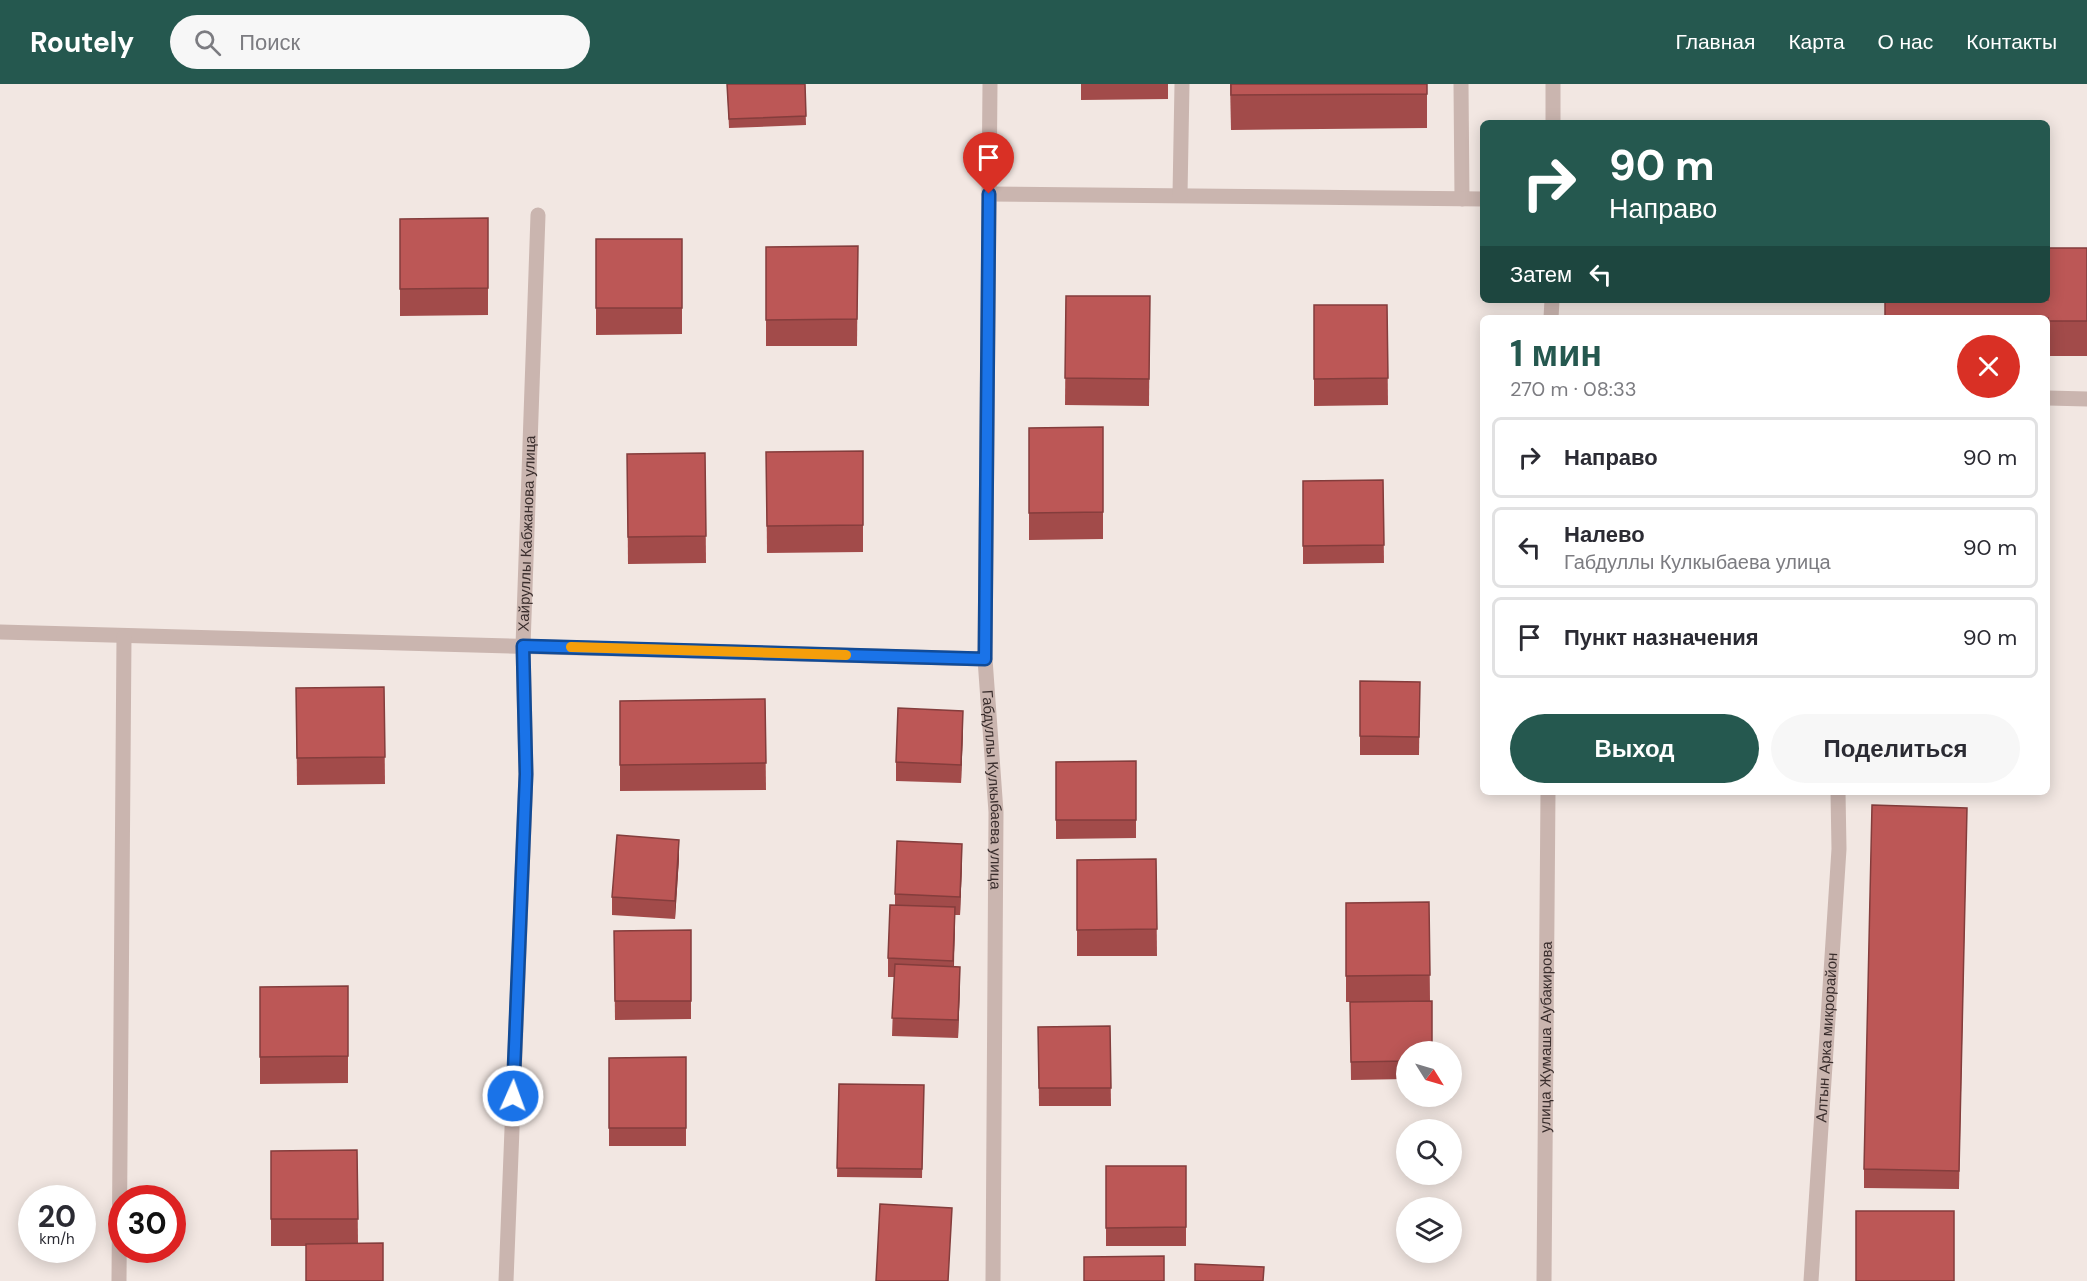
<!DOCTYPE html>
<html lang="ru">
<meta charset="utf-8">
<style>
:root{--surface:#fff;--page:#f7f7f7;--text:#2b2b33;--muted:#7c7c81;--line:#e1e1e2;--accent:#25584f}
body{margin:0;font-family:"DM Sans",sans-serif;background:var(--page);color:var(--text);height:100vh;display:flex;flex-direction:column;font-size:22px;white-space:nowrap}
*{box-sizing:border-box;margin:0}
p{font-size:20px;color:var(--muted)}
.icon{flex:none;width:33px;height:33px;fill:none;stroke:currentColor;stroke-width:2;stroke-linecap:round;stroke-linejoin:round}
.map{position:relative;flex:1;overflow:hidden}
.details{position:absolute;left:1480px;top:231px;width:570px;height:480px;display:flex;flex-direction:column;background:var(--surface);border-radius:9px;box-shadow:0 3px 15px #0003}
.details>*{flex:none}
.banner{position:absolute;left:1480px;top:36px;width:570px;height:183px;border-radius:9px;box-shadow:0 3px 15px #0003;background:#25584f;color:#fff;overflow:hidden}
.needle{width:39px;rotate:127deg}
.fabs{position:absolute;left:1396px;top:957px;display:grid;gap:12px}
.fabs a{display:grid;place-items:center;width:66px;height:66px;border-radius:50%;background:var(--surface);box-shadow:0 3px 15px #0003;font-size:30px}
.speed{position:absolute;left:18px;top:1101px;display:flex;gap:12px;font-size:30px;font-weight:700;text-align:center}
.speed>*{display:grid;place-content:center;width:78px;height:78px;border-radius:50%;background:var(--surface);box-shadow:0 3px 15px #0003;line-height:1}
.speed small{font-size:15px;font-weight:400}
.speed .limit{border:9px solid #d22;background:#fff;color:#111}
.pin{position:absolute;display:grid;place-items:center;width:51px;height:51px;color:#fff;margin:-62px -26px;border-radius:50% 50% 50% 0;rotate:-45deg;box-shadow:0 0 6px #0007}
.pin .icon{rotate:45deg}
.me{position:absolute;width:66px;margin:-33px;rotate:2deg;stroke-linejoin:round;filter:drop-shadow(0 0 4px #0008)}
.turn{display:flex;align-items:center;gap:21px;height:126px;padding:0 30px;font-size:27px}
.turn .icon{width:78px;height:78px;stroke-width:2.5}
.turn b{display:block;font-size:42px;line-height:51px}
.then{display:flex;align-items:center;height:57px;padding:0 30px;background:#0003;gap:12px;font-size:22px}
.round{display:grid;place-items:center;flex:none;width:63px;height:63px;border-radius:32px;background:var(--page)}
.summary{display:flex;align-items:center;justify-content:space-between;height:102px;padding:0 30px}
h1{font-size:36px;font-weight:700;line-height:45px;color:var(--accent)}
.action{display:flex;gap:12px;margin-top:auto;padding:12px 30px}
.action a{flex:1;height:69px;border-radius:36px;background:var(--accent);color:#fff;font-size:24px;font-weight:700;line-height:69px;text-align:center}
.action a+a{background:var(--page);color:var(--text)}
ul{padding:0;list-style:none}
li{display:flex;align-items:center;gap:18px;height:81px;margin:0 12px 9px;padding:0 18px;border:3px solid var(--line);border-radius:9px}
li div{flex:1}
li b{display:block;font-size:22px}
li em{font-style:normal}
header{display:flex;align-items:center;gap:36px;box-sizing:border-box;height:84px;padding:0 30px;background:var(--accent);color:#fff}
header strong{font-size:28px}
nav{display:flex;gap:33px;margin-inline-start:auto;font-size:21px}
.search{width:420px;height:54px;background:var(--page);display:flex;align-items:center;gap:15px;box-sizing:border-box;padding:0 21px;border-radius:33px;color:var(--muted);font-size:22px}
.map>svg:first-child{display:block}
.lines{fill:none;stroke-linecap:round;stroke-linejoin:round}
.minor{stroke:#cab5af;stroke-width:15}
.wall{fill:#a24b4a}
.shaded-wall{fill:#843d3c}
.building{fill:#bc5756;stroke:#843d3c;stroke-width:1.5}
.route-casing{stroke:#114b97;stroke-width:15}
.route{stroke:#1a73e8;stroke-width:10}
.slow{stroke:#f59e0b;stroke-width:10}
.labels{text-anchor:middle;stroke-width:6;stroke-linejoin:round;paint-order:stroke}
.street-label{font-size:15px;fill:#392d2c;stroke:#faf2ef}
</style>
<header>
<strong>Routely</strong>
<div class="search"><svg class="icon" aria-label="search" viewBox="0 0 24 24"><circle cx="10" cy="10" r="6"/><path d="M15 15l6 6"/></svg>Поиск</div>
<nav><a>Главная</a><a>Карта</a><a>О нас</a><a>Контакты</a></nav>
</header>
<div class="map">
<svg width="2087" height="1197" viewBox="0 0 2087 1197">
<rect width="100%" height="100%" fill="#f2e7e2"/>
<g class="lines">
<!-- minor -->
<g class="minor">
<path id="s1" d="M 990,0 L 985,575 L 996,728 L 993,1197"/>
<path d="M 1461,0 L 1462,115"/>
<path d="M 1553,39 L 1553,0"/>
<path d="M 989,110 L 1484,115"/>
<path d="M 1180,111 L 1182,0"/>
<path d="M 1551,234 L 1552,216"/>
<path d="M 2048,314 L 2087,315"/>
<path d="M 0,548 L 985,575"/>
<path d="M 119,1197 L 124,553"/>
<path id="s2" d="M 506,1197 L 526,690 L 523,562 L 538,131"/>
<path id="s3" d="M 1544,1197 L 1548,708"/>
<path id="s4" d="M 1811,1197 L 1839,765 L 1838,708"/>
</g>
</g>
<!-- wall -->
<g class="wall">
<path d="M 727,0 L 805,0 L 806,41 L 729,44 Z"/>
<path d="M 1081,0 L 1168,0 L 1168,15 L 1081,16 Z"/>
<path d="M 1230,0 L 1427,0 L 1427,44 L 1231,46 Z"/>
<path d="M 488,134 L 488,231 L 400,232 L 400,135 Z"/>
<path d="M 596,155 L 682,155 L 682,250 L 596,251 Z"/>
<path d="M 858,162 L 857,262 L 766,262 L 766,163 Z"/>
<path d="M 2087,164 L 2087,272 L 2048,272 L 2048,234 Z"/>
<path d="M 1066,212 L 1150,212 L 1149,322 L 1065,321 Z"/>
<path d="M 1314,221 L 1387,221 L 1388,321 L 1314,322 Z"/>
<path d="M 1103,343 L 1103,455 L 1029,456 L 1029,344 Z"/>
<path d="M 863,367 L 863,468 L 767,469 L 766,368 Z"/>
<path d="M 705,369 L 706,479 L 628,480 L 627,370 Z"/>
<path d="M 1383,396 L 1384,479 L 1303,480 L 1303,397 Z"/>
<path d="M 1360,597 L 1420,598 L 1419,671 L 1360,671 Z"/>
<path d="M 384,603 L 385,700 L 297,701 L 296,604 Z"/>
<path d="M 765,615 L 766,706 L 620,707 L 620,617 Z"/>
<path d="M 963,645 L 961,699 L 896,697 L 896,678 Z"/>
<path d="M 1136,677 L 1136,754 L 1056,755 L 1056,678 Z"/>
<path d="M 1967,724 L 1959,1105 L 1864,1104 L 1864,1085 Z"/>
<path d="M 679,774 L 675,835 L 612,831 L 612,813 Z"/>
<path d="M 1156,775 L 1157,872 L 1077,872 L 1077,776 Z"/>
<path d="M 962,778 L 960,831 L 955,831 L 954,882 L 960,901 L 958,954 L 892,952 L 894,893 L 888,893 L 888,874 L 895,821 L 895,810 Z"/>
<path d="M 1429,818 L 1430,917 L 1407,968 L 1407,995 L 1351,996 L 1350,918 L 1346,918 L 1346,819 Z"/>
<path d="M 691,846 L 691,935 L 615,936 L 614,847 Z"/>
<path d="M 348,902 L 348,999 L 260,1000 L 260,903 Z"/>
<path d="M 1110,942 L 1111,1022 L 1039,1022 L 1038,943 Z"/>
<path d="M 686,973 L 686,1062 L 609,1062 L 609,974 Z"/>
<path d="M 839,1000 L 924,1001 L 922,1094 L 837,1093 Z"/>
<path d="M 357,1066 L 358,1159 L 306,1162 L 271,1162 L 271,1067 Z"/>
<rect x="1106" y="1082" width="80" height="80"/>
</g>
<!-- shaded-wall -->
<g class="shaded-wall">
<path d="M 963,627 L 963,645 L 961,699 L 961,681 Z"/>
<path d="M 679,756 L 679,774 L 675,835 L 675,817 Z"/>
<path d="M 962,760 L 962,778 L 960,831 L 960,813 Z"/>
<path d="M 955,823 L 955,842 L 953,895 L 953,877 Z"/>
<path d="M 960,883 L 960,901 L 958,954 L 958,936 Z"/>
</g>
<!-- building -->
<g class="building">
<path d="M 727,0 L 805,0 L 806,32 L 729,35 Z"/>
<path d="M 1231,0 L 1427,0 L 1427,10 L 1231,11 Z"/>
<path d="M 488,134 L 488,204 L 400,205 L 400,135 Z"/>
<rect x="596" y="155" width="86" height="69"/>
<path d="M 858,162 L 857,235 L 766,236 L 766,163 Z"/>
<path d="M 2048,164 L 2087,164 L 2087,237 L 2048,237 L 2048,234 L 1885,234 L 1885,216 L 2048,216 Z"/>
<path d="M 1066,212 L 1150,212 L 1149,295 L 1065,294 Z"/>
<path d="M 1314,221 L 1387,221 L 1388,294 L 1314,295 Z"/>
<path d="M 1103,343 L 1103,428 L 1029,429 L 1029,344 Z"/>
<path d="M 863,367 L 863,441 L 767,442 L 766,368 Z"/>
<path d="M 705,369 L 706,452 L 628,453 L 627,370 Z"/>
<path d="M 1383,396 L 1384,461 L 1303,462 L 1303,397 Z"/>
<path d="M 1360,597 L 1420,598 L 1419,653 L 1360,652 Z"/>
<path d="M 384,603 L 385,673 L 297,674 L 296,604 Z"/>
<path d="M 765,615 L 766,679 L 620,681 L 620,617 Z"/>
<path d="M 898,624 L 963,627 L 961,681 L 896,678 Z"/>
<path d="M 1136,677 L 1136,736 L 1056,736 L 1056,678 Z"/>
<path d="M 1872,721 L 1967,724 L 1959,1087 L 1864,1085 Z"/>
<path d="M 617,751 L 679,756 L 675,817 L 612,813 Z"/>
<path d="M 897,757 L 962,760 L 960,813 L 895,810 Z"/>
<path d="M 1156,775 L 1157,845 L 1077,846 L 1077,776 Z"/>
<path d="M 1429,818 L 1430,891 L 1346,892 L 1346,819 Z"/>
<path d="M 890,821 L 955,823 L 953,877 L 888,874 Z"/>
<path d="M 691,846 L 691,917 L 615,917 L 614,847 Z"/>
<path d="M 895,880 L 960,883 L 958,936 L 892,934 Z"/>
<path d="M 348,902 L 348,972 L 260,973 L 260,903 Z"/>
<path d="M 1432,917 L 1432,968 L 1407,968 L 1407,977 L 1351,978 L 1350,918 Z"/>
<path d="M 1110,942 L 1111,1004 L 1039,1004 L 1038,943 Z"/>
<path d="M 686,973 L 686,1044 L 609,1044 L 609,974 Z"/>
<path d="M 839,1000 L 924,1001 L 922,1085 L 837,1084 Z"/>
<path d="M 357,1066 L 358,1135 L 271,1135 L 271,1067 Z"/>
<path d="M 1106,1082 L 1186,1082 L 1186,1143 L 1106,1144 Z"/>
<path d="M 880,1120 L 952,1124 L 948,1197 L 876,1197 Z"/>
<rect x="1856" y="1127" width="98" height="70"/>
<path d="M 383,1159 L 383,1197 L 306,1197 L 306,1160 Z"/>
<path d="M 1164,1172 L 1164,1197 L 1084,1197 L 1084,1173 Z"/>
<path d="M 1195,1180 L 1264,1183 L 1263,1197 L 1195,1197 Z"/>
</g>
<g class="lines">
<defs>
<path id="route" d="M 513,1012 L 526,690 L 523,562 L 985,575 L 989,110"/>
</defs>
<!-- route casing -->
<use href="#route" class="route-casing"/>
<!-- route -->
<use href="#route" class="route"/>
<!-- slow -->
<path class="slow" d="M 571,563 L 846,571"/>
</g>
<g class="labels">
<!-- street labels -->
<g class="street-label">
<text dy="5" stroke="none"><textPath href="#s2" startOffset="748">Хайруллы Кабжанова улица</textPath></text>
<text dy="5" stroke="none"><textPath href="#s1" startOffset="706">Габдуллы Кулкыбаева улица</textPath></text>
<text dy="5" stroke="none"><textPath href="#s3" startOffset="244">улица Жумаша Аубакирова</textPath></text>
<text dy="5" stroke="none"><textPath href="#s4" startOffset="244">Алтын Арка микрорайон</textPath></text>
</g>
</g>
</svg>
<div class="fabs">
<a><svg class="needle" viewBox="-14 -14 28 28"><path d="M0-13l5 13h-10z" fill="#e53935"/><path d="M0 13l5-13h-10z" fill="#7c7c81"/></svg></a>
<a><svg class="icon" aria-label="search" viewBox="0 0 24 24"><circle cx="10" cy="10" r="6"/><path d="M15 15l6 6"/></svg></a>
<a><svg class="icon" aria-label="layers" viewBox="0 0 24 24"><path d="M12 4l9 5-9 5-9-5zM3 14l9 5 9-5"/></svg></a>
</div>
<div class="speed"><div>20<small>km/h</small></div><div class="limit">30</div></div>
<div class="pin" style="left:989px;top:110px;background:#d93025"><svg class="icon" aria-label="arrive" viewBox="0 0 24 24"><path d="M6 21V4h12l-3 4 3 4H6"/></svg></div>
<svg class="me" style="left:513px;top:1012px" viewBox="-20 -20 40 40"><circle r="17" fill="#1a73e8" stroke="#fff" stroke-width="3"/><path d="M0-11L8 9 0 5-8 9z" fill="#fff"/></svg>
<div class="banner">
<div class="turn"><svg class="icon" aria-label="right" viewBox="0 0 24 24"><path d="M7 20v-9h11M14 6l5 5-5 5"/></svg><div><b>90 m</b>Направо</div></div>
<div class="then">Затем<svg class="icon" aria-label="left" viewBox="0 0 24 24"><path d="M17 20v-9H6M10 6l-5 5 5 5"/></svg></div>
</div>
<section class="details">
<div class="summary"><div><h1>1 мин</h1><p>270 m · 08:33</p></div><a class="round" style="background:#d93025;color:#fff"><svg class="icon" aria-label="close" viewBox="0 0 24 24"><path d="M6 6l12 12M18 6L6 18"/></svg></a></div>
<ul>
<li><svg class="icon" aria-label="right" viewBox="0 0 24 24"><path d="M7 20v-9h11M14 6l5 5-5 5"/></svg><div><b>Направо</b></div><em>90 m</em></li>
<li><svg class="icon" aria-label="left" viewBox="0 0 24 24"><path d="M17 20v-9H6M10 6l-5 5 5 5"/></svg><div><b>Налево</b><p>Габдуллы Кулкыбаева улица</p></div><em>90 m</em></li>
<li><svg class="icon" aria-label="arrive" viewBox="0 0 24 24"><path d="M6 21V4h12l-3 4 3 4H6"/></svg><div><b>Пункт назначения</b></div><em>90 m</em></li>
</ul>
<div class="action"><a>Выход</a><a>Поделиться</a></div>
</section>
</div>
